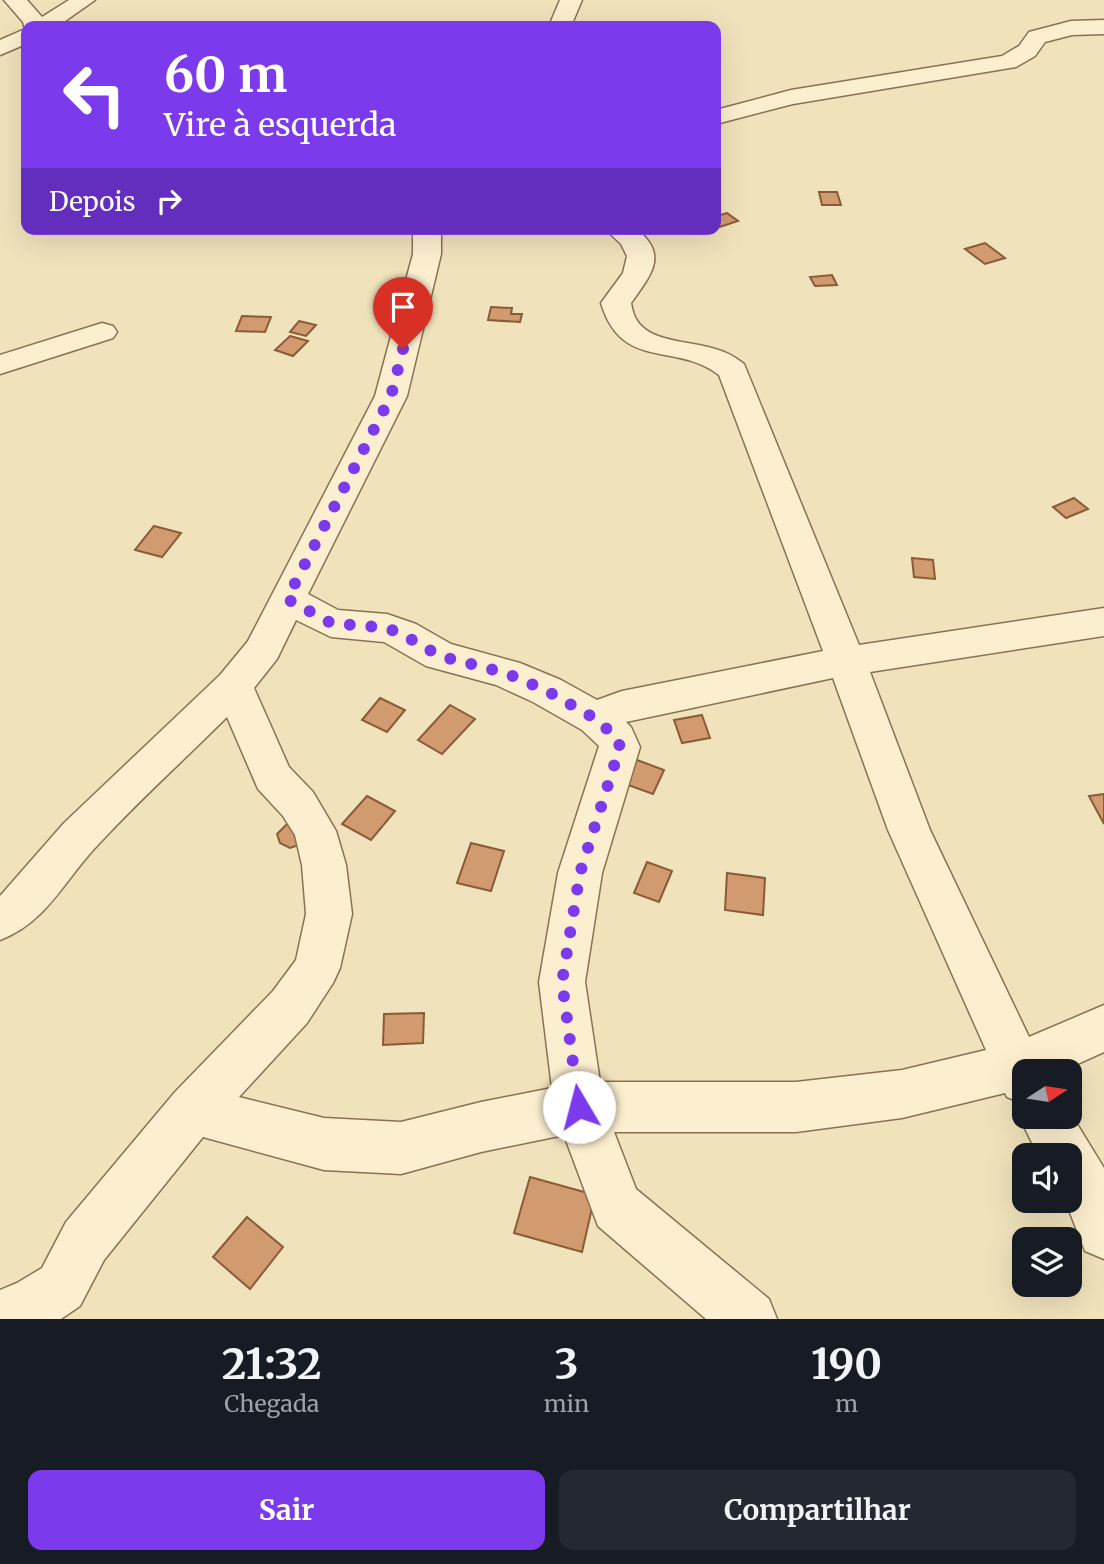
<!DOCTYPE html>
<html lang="pt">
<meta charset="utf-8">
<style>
:root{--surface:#171b24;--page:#242831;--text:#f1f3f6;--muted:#9ea1a6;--accent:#7c3aed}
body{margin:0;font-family:Merriweather,serif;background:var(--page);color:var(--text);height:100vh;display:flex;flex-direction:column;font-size:26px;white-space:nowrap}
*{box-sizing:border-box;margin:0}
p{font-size:23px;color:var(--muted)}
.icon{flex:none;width:38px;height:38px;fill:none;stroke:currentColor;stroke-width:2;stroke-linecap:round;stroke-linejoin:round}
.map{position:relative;height:1319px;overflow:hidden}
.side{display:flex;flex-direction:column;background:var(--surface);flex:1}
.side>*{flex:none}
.hud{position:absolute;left:21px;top:21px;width:700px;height:214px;border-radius:14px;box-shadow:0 7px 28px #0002;background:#7c3aed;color:#fff;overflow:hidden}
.needle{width:46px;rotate:78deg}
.buttons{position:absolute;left:1012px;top:1059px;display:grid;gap:14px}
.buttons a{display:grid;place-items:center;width:70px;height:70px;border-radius:14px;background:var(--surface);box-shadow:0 7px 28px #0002;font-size:35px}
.pin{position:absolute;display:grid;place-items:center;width:60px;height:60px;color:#fff;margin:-72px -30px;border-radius:50% 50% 50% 0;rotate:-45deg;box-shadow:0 0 7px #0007}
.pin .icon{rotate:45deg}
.me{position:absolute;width:77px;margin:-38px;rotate:352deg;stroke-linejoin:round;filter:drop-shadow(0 0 5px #0008)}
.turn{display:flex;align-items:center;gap:24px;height:147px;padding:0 28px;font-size:32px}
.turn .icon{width:91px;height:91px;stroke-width:2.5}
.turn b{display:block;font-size:49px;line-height:60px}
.then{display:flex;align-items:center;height:66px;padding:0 28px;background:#0003;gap:14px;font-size:26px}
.eta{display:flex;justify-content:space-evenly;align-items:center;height:119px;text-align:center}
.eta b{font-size:42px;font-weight:700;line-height:49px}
.cta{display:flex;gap:14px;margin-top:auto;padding:14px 28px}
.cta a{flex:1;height:80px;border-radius:14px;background:var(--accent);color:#fff;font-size:28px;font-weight:700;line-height:80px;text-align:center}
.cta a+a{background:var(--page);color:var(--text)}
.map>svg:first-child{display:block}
.building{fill:#d19a6f;stroke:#895b39;stroke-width:2}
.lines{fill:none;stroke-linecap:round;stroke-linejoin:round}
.street-casing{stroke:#897154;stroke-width:3}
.street{fill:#fbefcf;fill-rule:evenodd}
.route{stroke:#7c3aed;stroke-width:12;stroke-dasharray:0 21.6}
</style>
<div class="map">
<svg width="1104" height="1319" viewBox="0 0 1104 1319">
<rect width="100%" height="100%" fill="#f0e2bb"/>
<!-- building -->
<g class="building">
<path d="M 819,192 L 837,192 L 841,205 L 822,205 Z"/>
<path d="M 727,213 L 738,221 L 720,227 L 716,224 L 716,216 Z"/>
<path d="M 985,243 L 1005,258 L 985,264 L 965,249 Z"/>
<path d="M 832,275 L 837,285 L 815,286 L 810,277 Z"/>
<path d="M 491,307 L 512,308 L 511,314 L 522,314 L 520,322 L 488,320 Z"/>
<path d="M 242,316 L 271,317 L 265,332 L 236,331 Z"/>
<path d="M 299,321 L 316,325 L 306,336 L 290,332 Z"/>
<path d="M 290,336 L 308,341 L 293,356 L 275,350 Z"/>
<path d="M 1074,498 L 1088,509 L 1066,518 L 1053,507 Z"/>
<path d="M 154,526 L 181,533 L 162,557 L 135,550 Z"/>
<path d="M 912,558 L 933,560 L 935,579 L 914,577 Z"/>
<path d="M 380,698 L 405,710 L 387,732 L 362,720 Z"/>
<path d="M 450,705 L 475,719 L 442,754 L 418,740 Z"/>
<path d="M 702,715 L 710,738 L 682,743 L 674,720 Z"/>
<path d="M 629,757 L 664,770 L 653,794 L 617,781 Z"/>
<path d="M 1104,794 L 1104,824 L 1089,796 Z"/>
<path d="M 367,796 L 395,811 L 371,840 L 342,824 Z"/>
<path d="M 289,822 L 302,844 L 290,848 L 280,843 L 277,834 Z"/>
<path d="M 471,843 L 504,851 L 491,891 L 457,883 Z"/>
<path d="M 647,862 L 672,871 L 659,902 L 634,893 Z"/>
<path d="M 727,873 L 765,878 L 763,915 L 725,910 Z"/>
<path d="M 424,1013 L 423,1043 L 383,1045 L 384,1014 Z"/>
<path d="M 530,1177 L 595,1195 L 582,1252 L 514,1233 Z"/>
<path d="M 247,1217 L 283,1247 L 250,1289 L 213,1257 Z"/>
</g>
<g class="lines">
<defs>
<g id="street">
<path d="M 4,0 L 27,0 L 42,17 L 69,0 L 95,0 L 58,26 L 26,26 L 26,44 L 0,55 L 0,40 L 25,29 L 23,22 Z"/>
<path d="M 560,0 L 582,0 L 571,26 L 549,26 Z"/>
<path d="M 1104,20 L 1104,34 L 1072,35 L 1045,42 L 1035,56 L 1016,67 L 793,104 L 716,124 L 716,110 L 791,90 L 1002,56 L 1019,46 L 1029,32 L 1071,21 Z"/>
<path d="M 413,229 L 441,229 L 441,254 L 407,396 L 308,594 L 338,610 L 387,614 L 416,624 L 451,644 L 520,663 L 561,680 L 597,700 L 622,691 L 823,651 L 719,375 C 675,341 622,372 601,303 L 623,273 L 627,256 L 621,244 L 605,229 L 636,229 C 670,255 650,276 631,303 C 632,308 633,314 636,319 C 649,343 692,341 715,349 C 727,352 735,357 744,364 L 859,645 L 1104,608 L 1104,636 L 870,672 L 930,830 L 1029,1037 L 1104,1005 L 1104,1052 L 1062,1071 L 1024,1071 L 1024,1104 L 1007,1097 L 1005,1093 L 902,1118 L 796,1132 L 614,1132 L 636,1189 L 769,1299 L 777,1319 L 706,1319 L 598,1226 L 564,1135 L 481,1152 L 401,1174 L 324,1170 L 203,1137 L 104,1260 L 80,1306 L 61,1319 L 0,1319 L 0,1290 L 17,1283 L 42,1268 L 66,1222 L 175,1092 L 273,991 L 296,960 L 306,914 L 302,865 L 295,835 L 283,816 L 258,789 L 227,717 C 183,761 136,803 94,849 C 63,883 45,923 0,940 L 0,896 L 64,823 L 220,675 L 248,641 L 375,396 L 413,254 ZM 296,620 L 331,637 L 384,642 L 426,666 L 496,685 L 533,702 L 582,730 L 599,746 L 558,873 L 539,982 L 552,1088 L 481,1102 L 401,1122 L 324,1118 L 239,1097 L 307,1023 L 333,983 L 340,968 L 352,914 L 346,865 L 336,831 L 313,792 L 289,767 L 254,688 L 277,659 ZM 833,678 L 888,830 L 986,1050 L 902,1070 L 796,1082 L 600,1082 L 585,982 L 602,873 L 640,747 L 631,727 L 626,722 Z"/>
<path d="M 102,323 L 113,326 L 117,332 L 113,338 L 0,374 L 0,355 Z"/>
<path d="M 1024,1104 L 1024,1116 L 1069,1116 L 1069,1111 L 1104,1168 L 1104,1259 L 1085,1251 L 1065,1200 L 1069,1200 L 1069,1155 L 1038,1155 L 1019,1116 Z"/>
</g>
</defs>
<!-- street casing -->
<use href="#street" class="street-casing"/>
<!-- street -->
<use href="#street" class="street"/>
</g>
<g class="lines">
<!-- route -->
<path class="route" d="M 403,349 L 391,396 L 287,599 L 331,623 L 387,628 L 402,634 L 440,656 L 506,673 L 547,691 L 596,719 L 617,738 L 620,747 L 580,873 L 562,982 L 579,1107"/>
</g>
</svg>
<div class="buttons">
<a><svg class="needle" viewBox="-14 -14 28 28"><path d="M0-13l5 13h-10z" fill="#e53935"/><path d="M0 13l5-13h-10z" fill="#9ea1a6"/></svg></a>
<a><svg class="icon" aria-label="sound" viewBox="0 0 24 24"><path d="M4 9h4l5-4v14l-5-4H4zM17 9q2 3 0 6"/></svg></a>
<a><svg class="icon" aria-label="layers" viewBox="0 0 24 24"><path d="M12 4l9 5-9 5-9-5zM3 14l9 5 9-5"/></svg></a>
</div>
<div class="pin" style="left:403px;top:349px;background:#d93025"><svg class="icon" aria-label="arrive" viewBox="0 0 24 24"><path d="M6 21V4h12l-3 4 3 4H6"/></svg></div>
<svg class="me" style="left:579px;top:1107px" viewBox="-20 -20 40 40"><circle r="19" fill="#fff"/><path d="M0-13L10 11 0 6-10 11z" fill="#7c3aed"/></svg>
<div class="hud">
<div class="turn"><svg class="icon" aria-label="left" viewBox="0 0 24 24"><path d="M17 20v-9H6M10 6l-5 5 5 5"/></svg><div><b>60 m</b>Vire à esquerda</div></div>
<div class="then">Depois<svg class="icon" aria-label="right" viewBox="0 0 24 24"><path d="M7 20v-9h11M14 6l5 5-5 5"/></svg></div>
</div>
</div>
<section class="side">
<div class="eta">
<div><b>21:32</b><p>Chegada</p></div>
<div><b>3</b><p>min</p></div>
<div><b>190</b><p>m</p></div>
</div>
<div class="cta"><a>Sair</a><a>Compartilhar</a></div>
</section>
